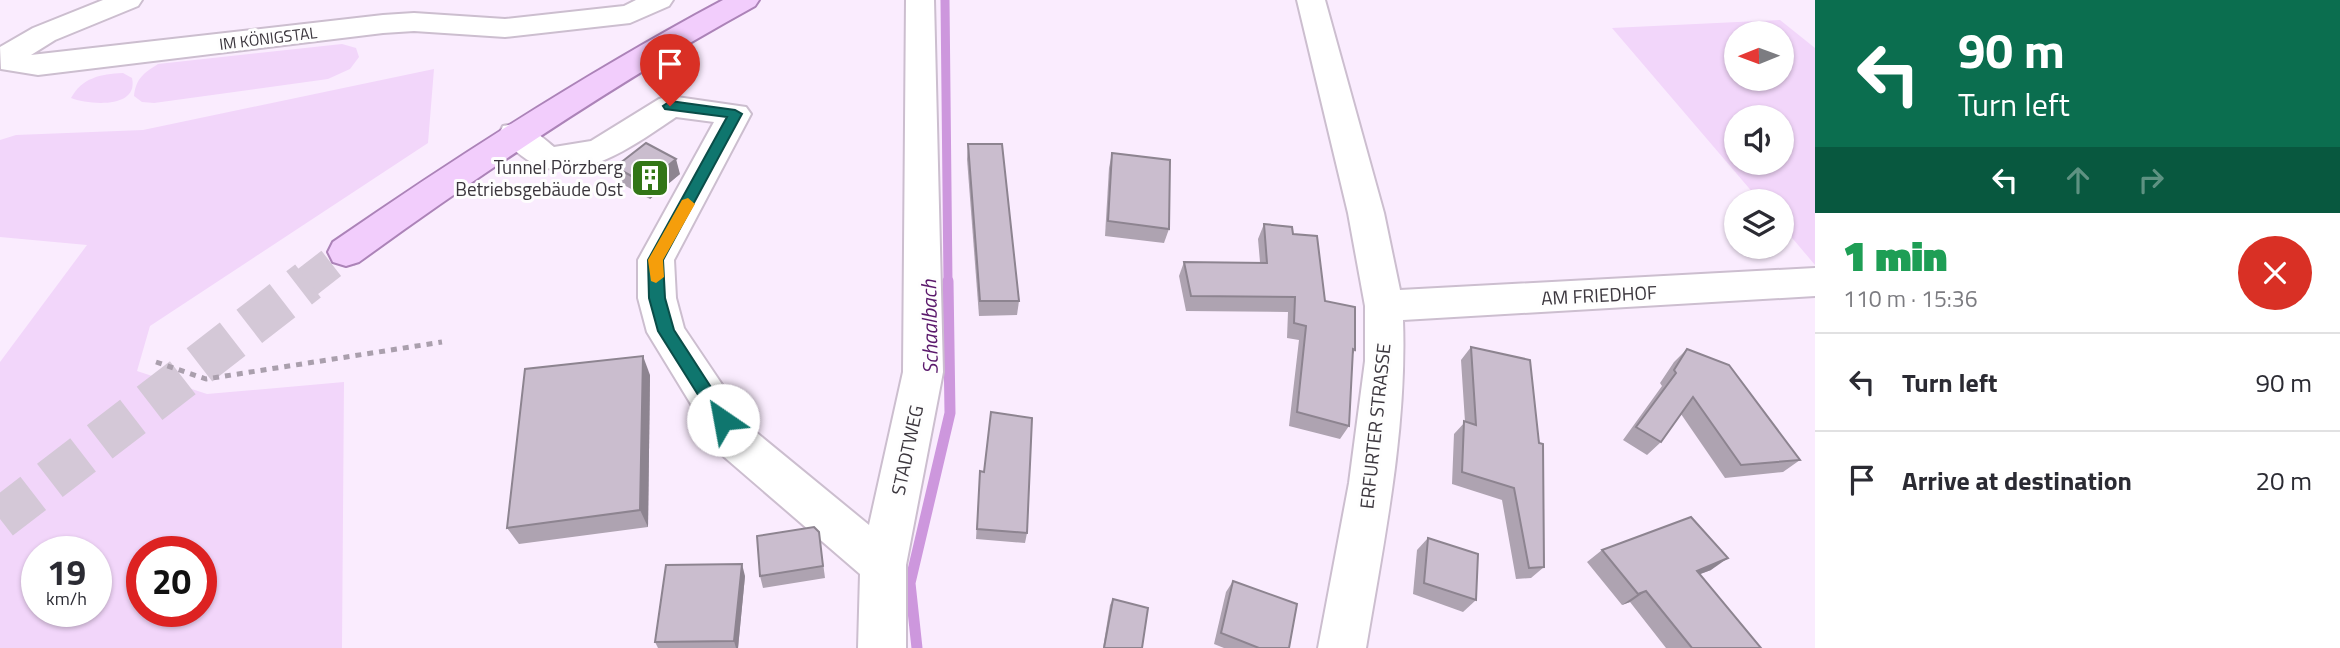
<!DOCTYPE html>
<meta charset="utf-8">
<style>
:root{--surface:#fff;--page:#f7f7f7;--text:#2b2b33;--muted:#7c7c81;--line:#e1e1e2}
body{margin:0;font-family:"Titillium Web",sans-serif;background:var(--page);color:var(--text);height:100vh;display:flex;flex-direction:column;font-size:26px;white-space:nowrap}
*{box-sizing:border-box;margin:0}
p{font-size:23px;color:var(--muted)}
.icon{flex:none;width:38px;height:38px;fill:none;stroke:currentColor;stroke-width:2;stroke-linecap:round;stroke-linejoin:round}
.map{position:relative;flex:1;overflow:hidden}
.panel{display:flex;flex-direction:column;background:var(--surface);width:525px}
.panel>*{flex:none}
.guide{background:#0b6e4f;color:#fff;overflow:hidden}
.needle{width:46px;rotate:269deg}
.controls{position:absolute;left:1724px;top:21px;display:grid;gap:14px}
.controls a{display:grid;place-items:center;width:70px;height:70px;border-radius:50%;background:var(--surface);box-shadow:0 2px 5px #0004;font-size:35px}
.speed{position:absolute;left:21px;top:536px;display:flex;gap:14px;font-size:35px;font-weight:700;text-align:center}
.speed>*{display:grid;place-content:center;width:91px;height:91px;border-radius:50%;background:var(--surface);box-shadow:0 2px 5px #0004;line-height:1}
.speed small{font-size:18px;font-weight:400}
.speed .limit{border:10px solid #d22;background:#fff;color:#111}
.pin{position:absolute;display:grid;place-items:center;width:60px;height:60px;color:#fff;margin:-72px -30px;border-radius:50% 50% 50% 0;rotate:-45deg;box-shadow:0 0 7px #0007}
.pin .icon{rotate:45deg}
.me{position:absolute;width:77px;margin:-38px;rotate:327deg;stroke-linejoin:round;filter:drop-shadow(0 0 5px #0008)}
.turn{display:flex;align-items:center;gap:24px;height:147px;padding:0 28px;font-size:32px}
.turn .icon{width:91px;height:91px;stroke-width:2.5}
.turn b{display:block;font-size:49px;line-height:60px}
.lanes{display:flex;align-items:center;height:66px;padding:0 28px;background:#0003;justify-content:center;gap:35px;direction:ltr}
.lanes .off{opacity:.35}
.round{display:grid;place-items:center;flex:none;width:74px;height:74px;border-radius:37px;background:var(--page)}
.overview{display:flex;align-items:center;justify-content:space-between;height:119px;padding:0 28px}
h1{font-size:42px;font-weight:800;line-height:52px;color:#1e9e55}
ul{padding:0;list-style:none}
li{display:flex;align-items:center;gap:21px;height:98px;padding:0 28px;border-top:2px solid var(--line)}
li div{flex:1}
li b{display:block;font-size:26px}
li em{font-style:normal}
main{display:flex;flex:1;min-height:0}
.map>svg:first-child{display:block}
.green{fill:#f2d6fa;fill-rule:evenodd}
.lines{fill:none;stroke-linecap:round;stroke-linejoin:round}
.stream-far1{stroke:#cd97dd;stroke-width:9}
.stream{stroke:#cd97dd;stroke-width:11}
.major-tunnel-far1{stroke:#d4c8d7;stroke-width:32;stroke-dasharray:32 17;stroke-linecap:butt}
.major-tunnel{stroke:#d4c8d7;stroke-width:42;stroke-dasharray:42 21;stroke-linecap:butt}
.minor-casing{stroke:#ccbecf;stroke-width:4}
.major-casing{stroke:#ac83b8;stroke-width:4}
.path{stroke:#aa9fad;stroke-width:5;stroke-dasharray:6 6;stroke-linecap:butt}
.minor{fill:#fff;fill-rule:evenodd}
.major{fill:#f2cdfc;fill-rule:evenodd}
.wall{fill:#aea3b1}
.shaded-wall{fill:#8d8490}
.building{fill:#cabdce;stroke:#8d8490;stroke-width:2}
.route{fill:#0f766e;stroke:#0a4d48;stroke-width:2}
.slow{fill:#f59e0b}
.labels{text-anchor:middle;stroke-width:6;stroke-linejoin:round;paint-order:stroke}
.far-street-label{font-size:16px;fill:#3b363d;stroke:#fefefe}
.poi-label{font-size:19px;fill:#3b363d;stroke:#fefefe;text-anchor:end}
.street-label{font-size:19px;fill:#3b363d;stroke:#fefefe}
.water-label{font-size:21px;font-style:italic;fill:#5a186b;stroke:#fefefe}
</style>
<main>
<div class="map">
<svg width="1815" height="648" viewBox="0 0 1815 648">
<rect width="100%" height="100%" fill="#faecfe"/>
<!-- green -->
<g class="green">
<path d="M 1780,20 L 1815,48 L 1815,265 L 1782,226 L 1782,201 L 1760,201 L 1612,28 ZM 1736,33 L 1782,33 L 1782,79 L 1736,79 ZM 1736,117 L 1782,117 L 1782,163 L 1736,163 Z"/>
<path d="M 342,44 L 356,48 L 359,57 L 350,69 L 328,79 L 154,103 L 142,102 L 134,96 C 136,78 144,73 158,64 Z"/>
<path d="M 434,69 L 428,143 L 150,326 L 137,371 L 207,394 L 344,382 L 342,648 L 0,648 L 0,362 L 87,245 L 0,237 L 0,140 L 16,135 L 143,130 ZM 37,551 L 96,551 L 96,611 L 37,611 ZM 142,551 L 201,551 L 201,611 L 142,611 Z"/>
<path d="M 123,73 L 132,78 C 139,109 89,105 71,98 C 82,78 100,74 123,73 Z"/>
</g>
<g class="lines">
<!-- stream-far1 -->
<path class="stream-far1" d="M 945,0 L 948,283"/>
<!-- stream -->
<path class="stream" d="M 917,648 L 910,583 L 950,413 L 948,281"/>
<!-- major-tunnel-far1 -->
<path class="major-tunnel-far1" d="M 306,283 L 346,252"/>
<!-- major-tunnel -->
<path class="major-tunnel" d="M 0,519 L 308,281"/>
<defs>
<g id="minor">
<path d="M 103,0 L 142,0 L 138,6 L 55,40 L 31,55 L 383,15 L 414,13 L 505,19 L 624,6 L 636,0 L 673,0 L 669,6 L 630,23 L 505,37 L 414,31 L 383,33 L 38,75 L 1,69 L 0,47 L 33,28 Z"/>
<path d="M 906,0 L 934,0 L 943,372 L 906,565 L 906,648 L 858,648 L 860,574 L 722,455 L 647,332 L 638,298 L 638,260 L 714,122 L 676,117 C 634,145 571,194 522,156 C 513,149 505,144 499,134 L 503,126 C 525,120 538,134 554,147 L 591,141 L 659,99 L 670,96 L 746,107 L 751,114 L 674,260 L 676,298 L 684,328 L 752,429 L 869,525 L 903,372 Z"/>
<path d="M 1297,0 L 1325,0 L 1384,213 L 1400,290 L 1815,268 L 1815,296 L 1403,320 C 1407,430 1384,540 1366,648 L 1318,648 L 1349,483 L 1365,361 L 1365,306 L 1348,213 Z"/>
</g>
<path id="major" d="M 723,0 L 759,0 L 755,6 C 617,82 487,169 359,262 L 346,266 L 333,262 L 328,252 L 333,242 C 459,155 588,72 723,0 Z"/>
</defs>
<!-- minor casing -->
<use href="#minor" class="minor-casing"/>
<!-- major casing -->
<use href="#major" class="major-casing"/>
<!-- path -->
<path class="path" d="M 156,362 L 206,379 L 442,342"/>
<!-- minor -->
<use href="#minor" class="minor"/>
<!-- major -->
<use href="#major" class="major"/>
</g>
<!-- wall -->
<g class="wall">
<path d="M 968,144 L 1019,301 L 1017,315 L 979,316 L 967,159 Z"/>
<path d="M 1112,153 L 1169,229 L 1164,243 L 1105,236 L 1109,168 Z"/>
<path d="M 615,167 L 680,174 L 650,199 L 620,183 Z"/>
<path d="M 1264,224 L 1293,234 L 1325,301 L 1355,350 L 1353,354 L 1349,426 L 1340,439 L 1289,426 L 1299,340 L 1287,338 L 1288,312 L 1186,311 L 1179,276 L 1184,262 L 1260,262 L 1258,239 Z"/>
<path d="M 1471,347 L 1544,567 L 1531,578 L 1516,579 L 1502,500 L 1452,484 L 1454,434 L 1465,422 L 1461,360 Z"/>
<path d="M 1687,349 L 1800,460 L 1783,472 L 1725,478 L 1681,414 L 1661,442 L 1647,455 L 1623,440 L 1662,386 L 1660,383 L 1674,362 Z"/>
<path d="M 650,375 L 648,527 L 519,544 L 507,528 Z"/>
<path d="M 980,471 L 984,472 L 1027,533 L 1025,543 L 976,539 Z"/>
<path d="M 819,532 L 825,578 L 763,588 L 760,576 Z"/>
<path d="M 1428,538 L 1476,600 L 1463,612 L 1413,594 L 1417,550 Z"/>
<path d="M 1602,550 L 1711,570 L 1700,574 L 1761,648 L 1666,648 L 1630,602 L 1622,605 L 1587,562 Z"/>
<path d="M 745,576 L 738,648 L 658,648 L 655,642 Z"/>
<path d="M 1233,581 L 1289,648 L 1224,648 L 1214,644 L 1226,592 Z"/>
<path d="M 1113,599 L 1142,648 L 1103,648 L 1110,605 Z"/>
</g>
<!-- shaded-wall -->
<g class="shaded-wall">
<path d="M 676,159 L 680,174 L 650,199 L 646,184 Z"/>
<path d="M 643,356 L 650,375 L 648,527 L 640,510 Z"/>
<path d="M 1728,558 L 1711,570 L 1679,582 L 1697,571 Z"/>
<path d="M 742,564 L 745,576 L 738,648 L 736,648 L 734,641 Z"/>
<path d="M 1646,591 L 1630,602 L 1622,605 L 1638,594 Z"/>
</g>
<!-- building -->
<g class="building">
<path d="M 646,143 L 676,159 L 646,184 L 615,167 Z"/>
<path d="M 968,144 L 1002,144 L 1019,301 L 980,301 Z"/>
<path d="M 1112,153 L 1170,160 L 1169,229 L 1108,221 Z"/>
<path d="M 1264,224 L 1292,227 L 1293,234 L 1317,236 L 1325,301 L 1355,307 L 1355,350 L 1353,349 L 1349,426 L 1297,412 L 1306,326 L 1294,323 L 1295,297 L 1191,296 L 1184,262 L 1267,263 Z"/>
<path d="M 1471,347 L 1530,360 L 1539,443 L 1543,444 L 1544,567 L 1529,568 L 1514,488 L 1462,472 L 1464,421 L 1476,425 Z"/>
<path d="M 1687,349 L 1729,365 L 1800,460 L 1741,465 L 1693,397 L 1661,442 L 1636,427 L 1676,373 L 1674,370 Z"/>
<path d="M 643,356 L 640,510 L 507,528 L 525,369 Z"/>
<path d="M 991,412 L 1032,418 L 1027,533 L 977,529 L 980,471 L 984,472 Z"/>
<path d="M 1691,517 L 1728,558 L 1697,571 L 1761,648 L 1692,648 L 1646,591 L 1638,594 L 1602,550 Z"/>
<path d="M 814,527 L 819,532 L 823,566 L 760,576 L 757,536 Z"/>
<path d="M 1428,538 L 1478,554 L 1476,600 L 1424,583 Z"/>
<path d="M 742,564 L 734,641 L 655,642 L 666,565 Z"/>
<path d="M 1233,581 L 1297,604 L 1289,648 L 1259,648 L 1221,633 Z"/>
<path d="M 1113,599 L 1148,608 L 1142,648 L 1104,648 Z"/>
</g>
<!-- route -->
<path class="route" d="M 670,101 L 735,110 L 742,114 L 663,260 L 665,298 L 674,330 L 729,415 L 732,420 L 729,425 L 723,427 L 717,425 L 658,331 L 649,298 L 648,260 L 727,117 L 665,109 L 663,106 Z"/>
<!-- slow -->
<path class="slow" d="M 688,198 L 695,204 L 663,260 L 664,277 L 656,283 L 651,281 L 648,260 L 682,200 Z"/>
<!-- icons -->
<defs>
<symbol id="building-square" viewBox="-11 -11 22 22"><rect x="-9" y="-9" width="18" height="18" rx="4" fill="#327617" stroke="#fefefe"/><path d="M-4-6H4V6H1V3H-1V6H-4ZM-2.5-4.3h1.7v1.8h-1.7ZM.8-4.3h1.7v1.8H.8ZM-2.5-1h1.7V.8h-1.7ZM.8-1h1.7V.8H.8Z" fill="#fff"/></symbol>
</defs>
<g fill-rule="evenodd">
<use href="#building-square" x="628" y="156" width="44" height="44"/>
</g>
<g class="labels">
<!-- far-street labels -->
<g class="far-street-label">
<text transform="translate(268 38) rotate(-7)" y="6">IM KÖNIGSTAL</text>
</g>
<!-- poi labels -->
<g class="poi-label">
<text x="623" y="174">Tunnel Pörzberg<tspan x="623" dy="22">Betriebsgebäude Ost</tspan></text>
</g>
<!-- street labels -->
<g class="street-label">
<text transform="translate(1599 295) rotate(-3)" y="7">AM FRIEDHOF</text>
<text transform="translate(1375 426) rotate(-84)" y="7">ERFURTER STRASSE</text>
<text transform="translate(907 450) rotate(-78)" y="7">STADTWEG</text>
</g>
<!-- water labels -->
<g class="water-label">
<text transform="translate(930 327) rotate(-91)" y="7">Schaalbach</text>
</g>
</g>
</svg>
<div class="controls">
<a><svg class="needle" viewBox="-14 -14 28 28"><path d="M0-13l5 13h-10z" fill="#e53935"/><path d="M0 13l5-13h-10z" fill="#7c7c81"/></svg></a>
<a><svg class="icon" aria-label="sound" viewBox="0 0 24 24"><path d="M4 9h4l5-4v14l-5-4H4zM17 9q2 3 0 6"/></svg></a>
<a><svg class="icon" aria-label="layers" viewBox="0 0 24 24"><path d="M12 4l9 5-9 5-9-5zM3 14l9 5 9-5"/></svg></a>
</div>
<div class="speed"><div>19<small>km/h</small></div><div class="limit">20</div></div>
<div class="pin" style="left:670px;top:106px;background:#d93025"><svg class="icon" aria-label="arrive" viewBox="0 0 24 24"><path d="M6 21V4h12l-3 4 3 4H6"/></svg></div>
<svg class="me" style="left:723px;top:420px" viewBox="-20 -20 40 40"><circle r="19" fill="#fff"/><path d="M0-13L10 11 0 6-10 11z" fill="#0f766e"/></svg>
</div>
<section class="panel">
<div class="guide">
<div class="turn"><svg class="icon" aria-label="left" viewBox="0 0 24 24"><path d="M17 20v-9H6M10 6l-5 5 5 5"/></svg><div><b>90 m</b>Turn left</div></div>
<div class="lanes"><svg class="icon" aria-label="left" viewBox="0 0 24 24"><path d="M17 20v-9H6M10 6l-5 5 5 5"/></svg><svg class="icon off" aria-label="ahead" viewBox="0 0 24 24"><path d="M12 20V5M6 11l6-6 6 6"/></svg><svg class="icon off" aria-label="right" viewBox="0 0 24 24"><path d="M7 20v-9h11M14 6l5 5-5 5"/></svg></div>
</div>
<div class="overview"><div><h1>1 min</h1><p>110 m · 15:36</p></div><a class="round" style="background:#d93025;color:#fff"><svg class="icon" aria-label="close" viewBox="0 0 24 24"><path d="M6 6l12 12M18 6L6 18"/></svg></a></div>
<ul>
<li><svg class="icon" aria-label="left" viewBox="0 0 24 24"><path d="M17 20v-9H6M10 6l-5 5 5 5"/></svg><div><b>Turn left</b></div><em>90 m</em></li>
<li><svg class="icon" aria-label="arrive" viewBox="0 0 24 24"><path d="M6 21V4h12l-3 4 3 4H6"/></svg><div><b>Arrive at destination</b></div><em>20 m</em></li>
</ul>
</section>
</main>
